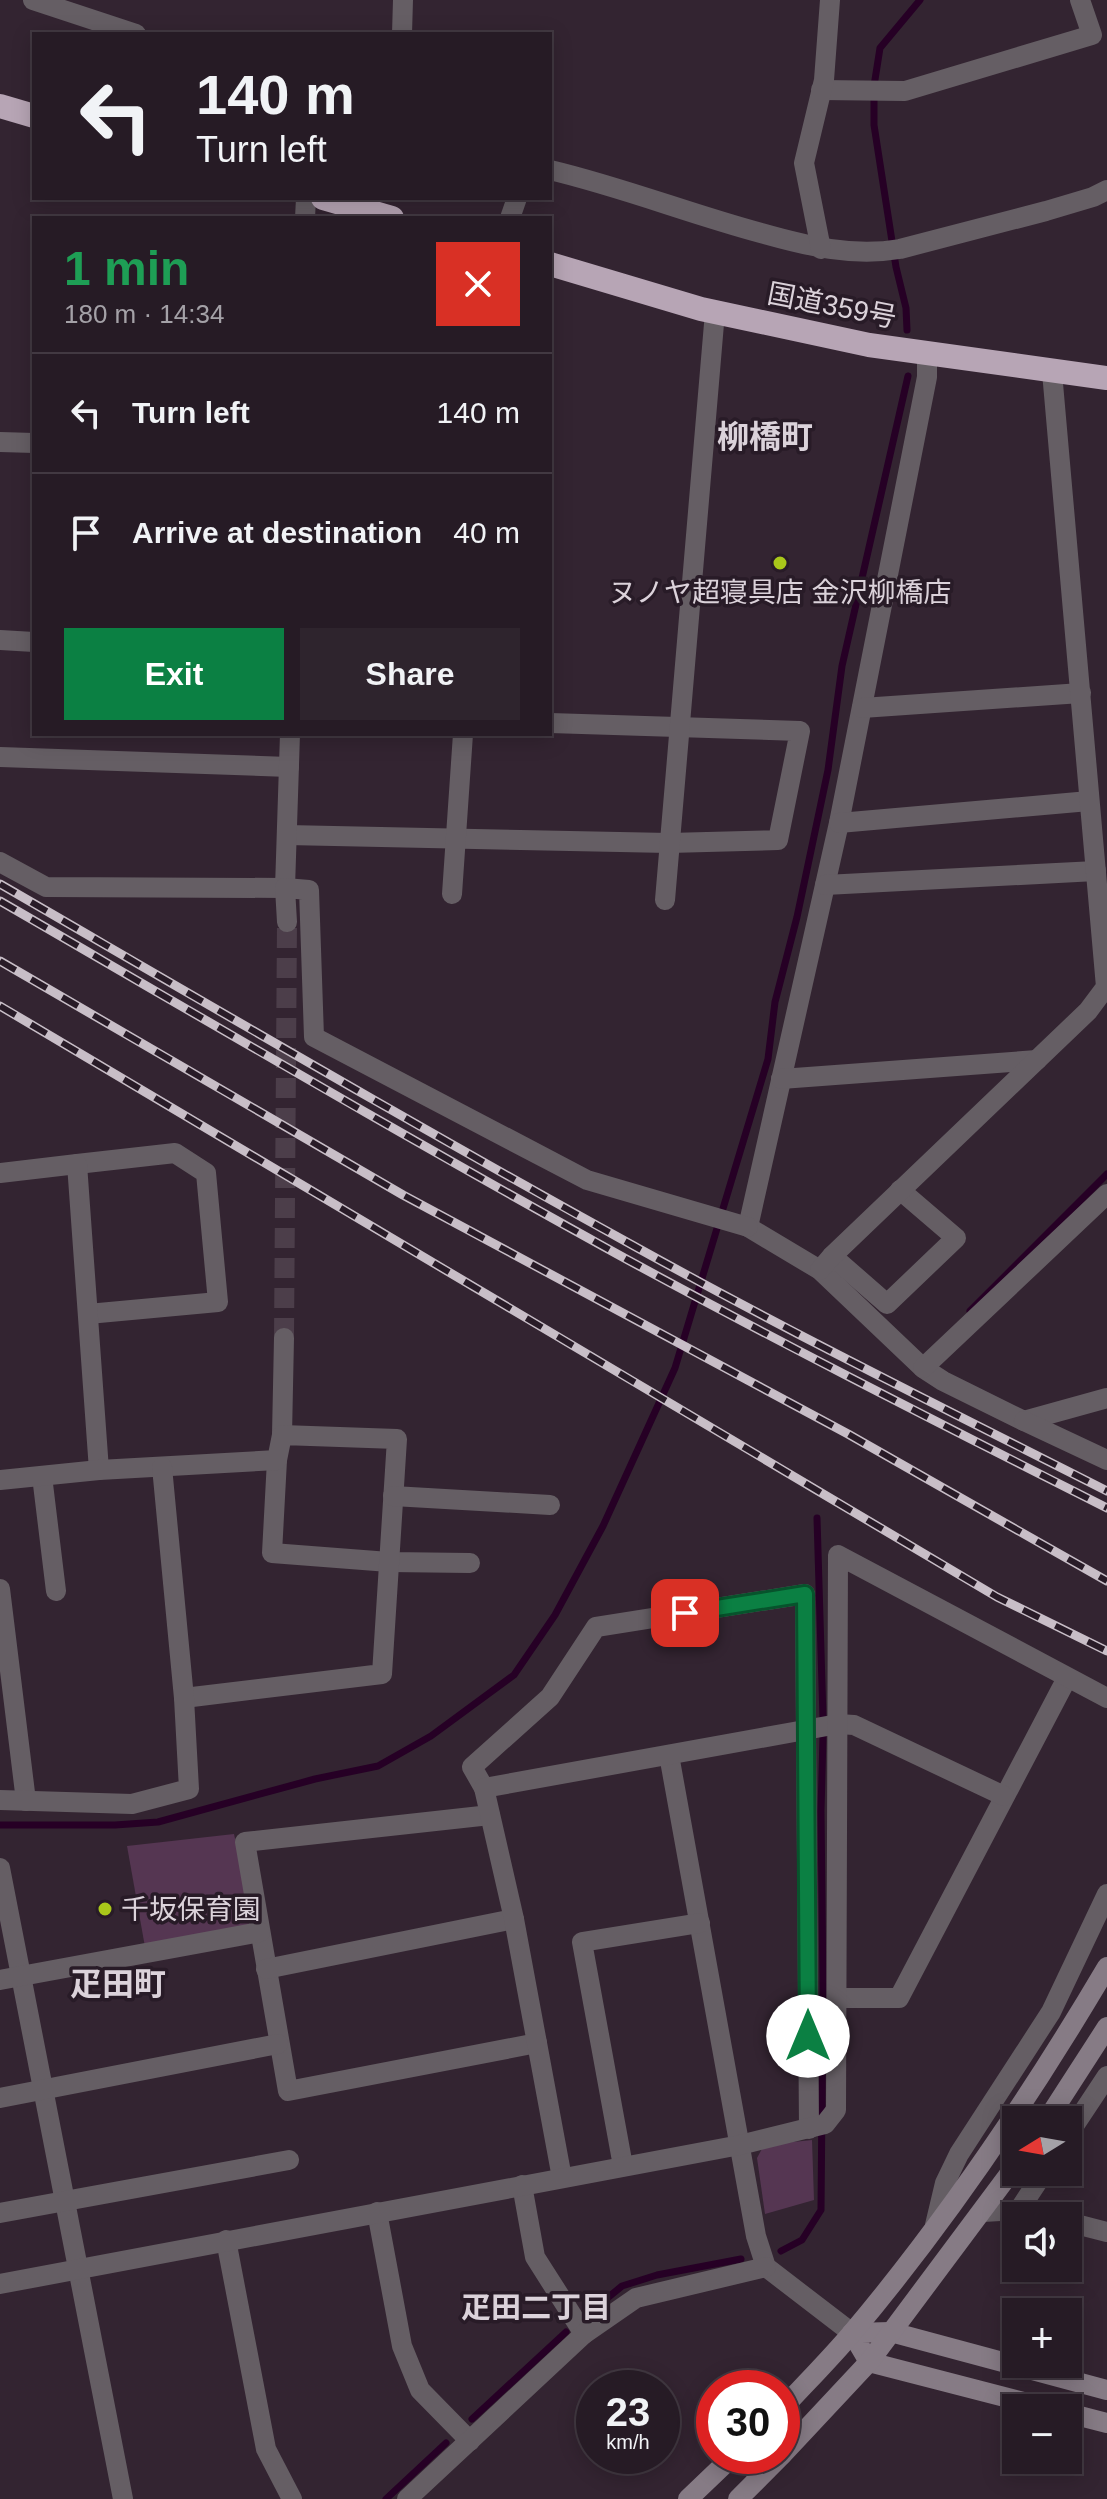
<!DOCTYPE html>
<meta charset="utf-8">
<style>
:root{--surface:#261b25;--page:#2e242d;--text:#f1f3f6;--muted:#a4a1a7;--line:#423942;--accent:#0b8043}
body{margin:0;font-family:Arial,"Noto Sans JP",sans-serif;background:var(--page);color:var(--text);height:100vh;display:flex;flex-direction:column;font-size:30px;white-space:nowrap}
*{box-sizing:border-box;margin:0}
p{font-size:26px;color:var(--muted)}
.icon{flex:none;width:44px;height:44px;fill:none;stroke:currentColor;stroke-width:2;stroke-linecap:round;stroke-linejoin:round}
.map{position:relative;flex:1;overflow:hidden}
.panel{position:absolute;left:32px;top:216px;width:520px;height:520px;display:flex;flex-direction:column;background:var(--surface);border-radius:0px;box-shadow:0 4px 20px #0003,0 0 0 2px var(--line)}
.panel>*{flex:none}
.guide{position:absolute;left:32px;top:32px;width:520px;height:168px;border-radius:0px;box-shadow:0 4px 20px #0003,0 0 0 2px var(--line);background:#261b25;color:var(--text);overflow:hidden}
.needle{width:52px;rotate:259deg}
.controls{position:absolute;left:1002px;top:2106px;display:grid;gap:16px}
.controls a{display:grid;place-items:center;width:80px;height:80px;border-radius:0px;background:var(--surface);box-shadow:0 4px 20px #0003,0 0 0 2px var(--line);font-size:40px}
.speed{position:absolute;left:576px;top:2370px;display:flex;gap:16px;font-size:40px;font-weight:700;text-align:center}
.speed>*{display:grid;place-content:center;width:104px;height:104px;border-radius:50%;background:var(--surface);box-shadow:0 4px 20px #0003,0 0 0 2px var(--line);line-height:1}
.speed small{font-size:20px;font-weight:400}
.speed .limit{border:12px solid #d22;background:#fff;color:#111}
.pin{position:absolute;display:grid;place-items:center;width:68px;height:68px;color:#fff;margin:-34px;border-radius:16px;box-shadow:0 4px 12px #0006}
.me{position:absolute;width:88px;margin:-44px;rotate:0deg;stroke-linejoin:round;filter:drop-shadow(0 0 6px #0008)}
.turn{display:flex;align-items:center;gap:28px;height:168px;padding:0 32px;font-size:36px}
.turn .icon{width:104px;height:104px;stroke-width:2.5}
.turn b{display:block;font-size:56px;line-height:68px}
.round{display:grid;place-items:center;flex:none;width:84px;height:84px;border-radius:0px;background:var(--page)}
.headline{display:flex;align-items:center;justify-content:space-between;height:136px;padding:0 32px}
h1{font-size:48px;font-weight:800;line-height:60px;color:#1e9e55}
.button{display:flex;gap:16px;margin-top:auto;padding:16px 32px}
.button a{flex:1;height:92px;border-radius:0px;background:var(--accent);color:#fff;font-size:32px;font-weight:800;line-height:92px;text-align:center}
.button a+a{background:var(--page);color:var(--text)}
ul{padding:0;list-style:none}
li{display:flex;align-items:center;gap:24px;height:120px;padding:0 32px;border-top:2px solid var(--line)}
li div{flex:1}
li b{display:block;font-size:30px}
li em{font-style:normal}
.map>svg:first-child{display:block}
.green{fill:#553652}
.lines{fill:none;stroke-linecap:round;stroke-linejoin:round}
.stream{stroke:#260025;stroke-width:7}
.street-tunnel{stroke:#4c3e4a;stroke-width:20;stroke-dasharray:20 10;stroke-linecap:butt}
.street{stroke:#655e64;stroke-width:20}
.secondary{stroke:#867b85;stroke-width:20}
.highway{stroke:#b7a5b5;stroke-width:24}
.rail-casing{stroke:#c8bec7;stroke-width:9}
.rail{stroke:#281b27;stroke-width:6;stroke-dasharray:18;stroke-linecap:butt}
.route-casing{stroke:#07532c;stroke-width:20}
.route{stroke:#0b8043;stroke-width:14}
.poi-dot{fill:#a9c71a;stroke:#281b27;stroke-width:3}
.labels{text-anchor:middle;stroke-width:7;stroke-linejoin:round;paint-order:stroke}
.street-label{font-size:28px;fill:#dbd2da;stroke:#281b27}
.poi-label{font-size:28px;fill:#dbd2da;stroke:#281b27}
.neighbourhood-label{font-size:30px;font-weight:bold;fill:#dbd2da;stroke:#281b27}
.quarter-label{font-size:32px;font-weight:bold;fill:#dbd2da;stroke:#281b27}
</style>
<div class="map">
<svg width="1107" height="2499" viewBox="0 0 1107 2499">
<rect width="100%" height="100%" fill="#332431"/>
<!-- green -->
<g class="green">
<path d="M 234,1834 L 252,1919 L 247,1927 L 145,1947 L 127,1846 Z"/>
<path d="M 812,2140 L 814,2200 L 765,2214 L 757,2158 L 764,2145 Z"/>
</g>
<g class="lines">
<!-- stream -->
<g class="stream">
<path d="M 907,330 L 906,308 L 896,267 L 874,125 L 874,86 L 880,48 L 920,0"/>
<path d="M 970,1311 L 1107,1174"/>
<path d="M 817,1518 L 823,1718"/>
<path d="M 0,1825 L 115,1825 L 158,1822 L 315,1779 L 378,1766 L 431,1736 L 514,1675 L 555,1615 L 603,1526 L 675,1368 L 768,1059 L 775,1002 L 797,917 L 828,770 L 842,666 L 908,376"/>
<path d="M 781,2251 L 802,2240 L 821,2210 L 823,1990 L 821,1811 L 823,1736"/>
<path d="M 594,2309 L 622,2286 L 657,2275 L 741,2259"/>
<path d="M 472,2419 L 566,2332"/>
<path d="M 386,2499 L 446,2443"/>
</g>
<!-- street-tunnel -->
<path class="street-tunnel" d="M 284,1338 L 287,922"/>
<!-- street -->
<g class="street">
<path d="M 33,0 L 136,34"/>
<path d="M 402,34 L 403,0"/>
<path d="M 821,90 L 905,91 L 1092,35 L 1080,0"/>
<path d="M 550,170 C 622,187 690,214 761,233 C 807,246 852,257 900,249 L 1046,211 L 1093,197 L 1107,190"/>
<path d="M 305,218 L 306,198"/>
<path d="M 510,218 L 517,198"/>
<path d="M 821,249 L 804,163 L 824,80 L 830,0"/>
<path d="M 927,353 L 927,377 L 839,823 L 748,1227 L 820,1270 L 923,1368 L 943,1381 L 1024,1421 L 1107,1398"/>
<path d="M 0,442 L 34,443"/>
<path d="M 0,640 L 34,642"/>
<path d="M 862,708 L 1081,693"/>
<path d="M 0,757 L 289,767"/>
<path d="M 839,823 L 1089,801"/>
<path d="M 287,835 L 669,843 L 778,840 L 800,731 L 550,723"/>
<path d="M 0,862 L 46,887 L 285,888 L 290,734"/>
<path d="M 825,885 L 1096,871"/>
<path d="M 452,894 L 463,734"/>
<path d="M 665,900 L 715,312"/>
<path d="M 287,922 L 285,888 L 309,890 L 314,1037 L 587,1180 L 748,1227"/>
<path d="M 781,1079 L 1037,1060"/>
<path d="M 77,1164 L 175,1153 L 206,1173 L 218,1302 L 88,1314"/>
<path d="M 0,1173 L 77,1164 L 99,1470"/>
<path d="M 832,1256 L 887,1304 L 956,1238 L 900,1190"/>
<path d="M 820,1270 L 832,1256 L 1088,1011 L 1106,987 L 1052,372"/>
<path d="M 923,1368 L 1107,1194"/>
<path d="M 1024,1421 L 1107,1460"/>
<path d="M 282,1435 L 284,1338"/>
<path d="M 277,1460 L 272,1553 L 389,1562 L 470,1563"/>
<path d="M 42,1476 L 56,1591"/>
<path d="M 0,1480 L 99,1470 L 277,1460 L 282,1435 L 397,1439 L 382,1674 L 184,1698"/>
<path d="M 393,1496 L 550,1505"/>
<path d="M 0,1589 L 26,1801"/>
<path d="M 669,1755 L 756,2236 L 766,2267 L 852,2333"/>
<path d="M 484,1788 L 472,1767 L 550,1697 L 596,1627 L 805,1594 L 809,2129"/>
<path d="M 0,1800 L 132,1804 L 189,1789 L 184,1698 L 162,1467"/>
<path d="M 490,1815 L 245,1842 L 288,2091 L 537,2043"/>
<path d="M 0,1868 L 123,2499"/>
<path d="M 266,1969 L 514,1919"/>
<path d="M 0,1980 L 260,1932"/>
<path d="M 838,1998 L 899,1998 L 1067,1678"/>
<path d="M 0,2098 L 278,2044"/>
<path d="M 1068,2135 L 1107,2076"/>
<path d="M 623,2166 L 582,1942 L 700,1923"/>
<path d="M 562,2178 L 514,1919 L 484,1788 L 838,1724 L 854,1725 L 1004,1796"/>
<path d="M 522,2185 L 535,2257 L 584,2334"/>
<path d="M 1019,2210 L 1044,2172"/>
<path d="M 377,2212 L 402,2346 L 420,2390 L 470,2441"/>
<path d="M 983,2212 L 1019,2210 L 1044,2216"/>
<path d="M 0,2213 L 289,2160"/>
<path d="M 1068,2222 L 1107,2232"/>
<path d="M 935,2225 L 945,2183 L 959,2154 L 1051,2012 L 1107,1894"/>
<path d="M 226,2240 L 266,2449 L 292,2499"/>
<path d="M 0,2284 L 740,2145 L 825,2124 L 836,2110 L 838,1555 L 1107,1698"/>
<path d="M 407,2499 L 584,2334 L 636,2298 L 766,2267"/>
</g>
<!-- secondary -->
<g class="secondary">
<path d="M 1047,2120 L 1107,2027"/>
<path d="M 1047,2408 L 869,2362 L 852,2333 L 891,2332 L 1107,2390"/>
<path d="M 782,2409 C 805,2384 830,2359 852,2333 C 948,2219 1032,2094 1107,1967"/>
<path d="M 1068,2413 L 1107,2423"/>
<path d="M 782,2455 L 869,2362 L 1016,2165"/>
<path d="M 688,2499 L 733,2456"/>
<path d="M 738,2499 L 781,2456"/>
</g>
<!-- highway -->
<g class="highway">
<path d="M 0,106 L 34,116"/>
<path d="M 323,198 L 392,218"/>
<path d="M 550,264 L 701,309 L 869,345 L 1107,378"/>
</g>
<defs>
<g id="rail">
<path d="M 0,884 C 211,1006 421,1129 634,1246 C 789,1332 949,1411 1107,1491"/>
<path d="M 0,901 C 209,1022 417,1144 628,1260 C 786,1346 947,1427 1107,1508"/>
<path d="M 0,961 L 403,1195 L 848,1434 L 1107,1581"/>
<path d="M 0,1006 L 997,1597 L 1107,1651"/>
</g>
</defs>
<!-- rail casing -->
<use href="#rail" class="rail-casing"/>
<!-- rail -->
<use href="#rail" class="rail"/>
</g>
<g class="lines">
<defs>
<path id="route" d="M 685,1613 L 805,1594 L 808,2036"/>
</defs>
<!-- route casing -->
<use href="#route" class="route-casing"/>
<!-- route -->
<use href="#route" class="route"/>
</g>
<!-- markers -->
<g class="poi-dot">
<circle cx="780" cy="563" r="8"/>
<circle cx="105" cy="1909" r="8"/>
</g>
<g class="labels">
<!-- street labels -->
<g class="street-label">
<text transform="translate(832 305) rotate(11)" y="10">国道359号</text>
</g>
<!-- poi labels -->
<g class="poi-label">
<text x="780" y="602">ヌノヤ超寝具店 金沢柳橋店</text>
<text x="121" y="1919" text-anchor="start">千坂保育園</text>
</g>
<!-- neighbourhood labels -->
<g class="neighbourhood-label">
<text x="536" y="2318">疋田二丁目</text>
</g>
<!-- quarter labels -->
<g class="quarter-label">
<text x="765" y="448">柳橋町</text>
<text x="118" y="1995">疋田町</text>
</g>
</g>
</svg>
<div class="controls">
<a><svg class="needle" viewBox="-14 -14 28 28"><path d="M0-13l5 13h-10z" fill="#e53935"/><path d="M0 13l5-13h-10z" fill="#a4a1a7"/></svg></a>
<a><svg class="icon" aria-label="sound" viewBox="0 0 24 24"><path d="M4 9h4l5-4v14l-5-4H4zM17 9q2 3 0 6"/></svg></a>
<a>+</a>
<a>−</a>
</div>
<div class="speed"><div>23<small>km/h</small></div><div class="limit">30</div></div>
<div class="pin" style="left:685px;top:1613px;background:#d93025"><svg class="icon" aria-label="arrive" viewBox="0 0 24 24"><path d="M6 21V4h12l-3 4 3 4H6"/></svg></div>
<svg class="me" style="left:808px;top:2036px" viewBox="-20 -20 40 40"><circle r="19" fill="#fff"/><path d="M0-13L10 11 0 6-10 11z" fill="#0b8043"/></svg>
<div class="guide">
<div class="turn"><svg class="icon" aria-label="left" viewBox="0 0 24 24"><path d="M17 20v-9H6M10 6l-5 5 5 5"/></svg><div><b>140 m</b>Turn left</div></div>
</div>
<section class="panel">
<div class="headline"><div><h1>1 min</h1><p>180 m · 14:34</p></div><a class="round" style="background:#d93025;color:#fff"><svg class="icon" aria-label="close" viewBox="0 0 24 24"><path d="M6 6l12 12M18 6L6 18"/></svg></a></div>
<ul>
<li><svg class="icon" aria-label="left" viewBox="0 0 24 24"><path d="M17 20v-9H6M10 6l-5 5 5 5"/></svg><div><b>Turn left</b></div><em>140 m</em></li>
<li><svg class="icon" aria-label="arrive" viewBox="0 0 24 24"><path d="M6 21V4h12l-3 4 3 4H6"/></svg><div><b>Arrive at destination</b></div><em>40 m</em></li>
</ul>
<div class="button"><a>Exit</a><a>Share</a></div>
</section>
</div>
